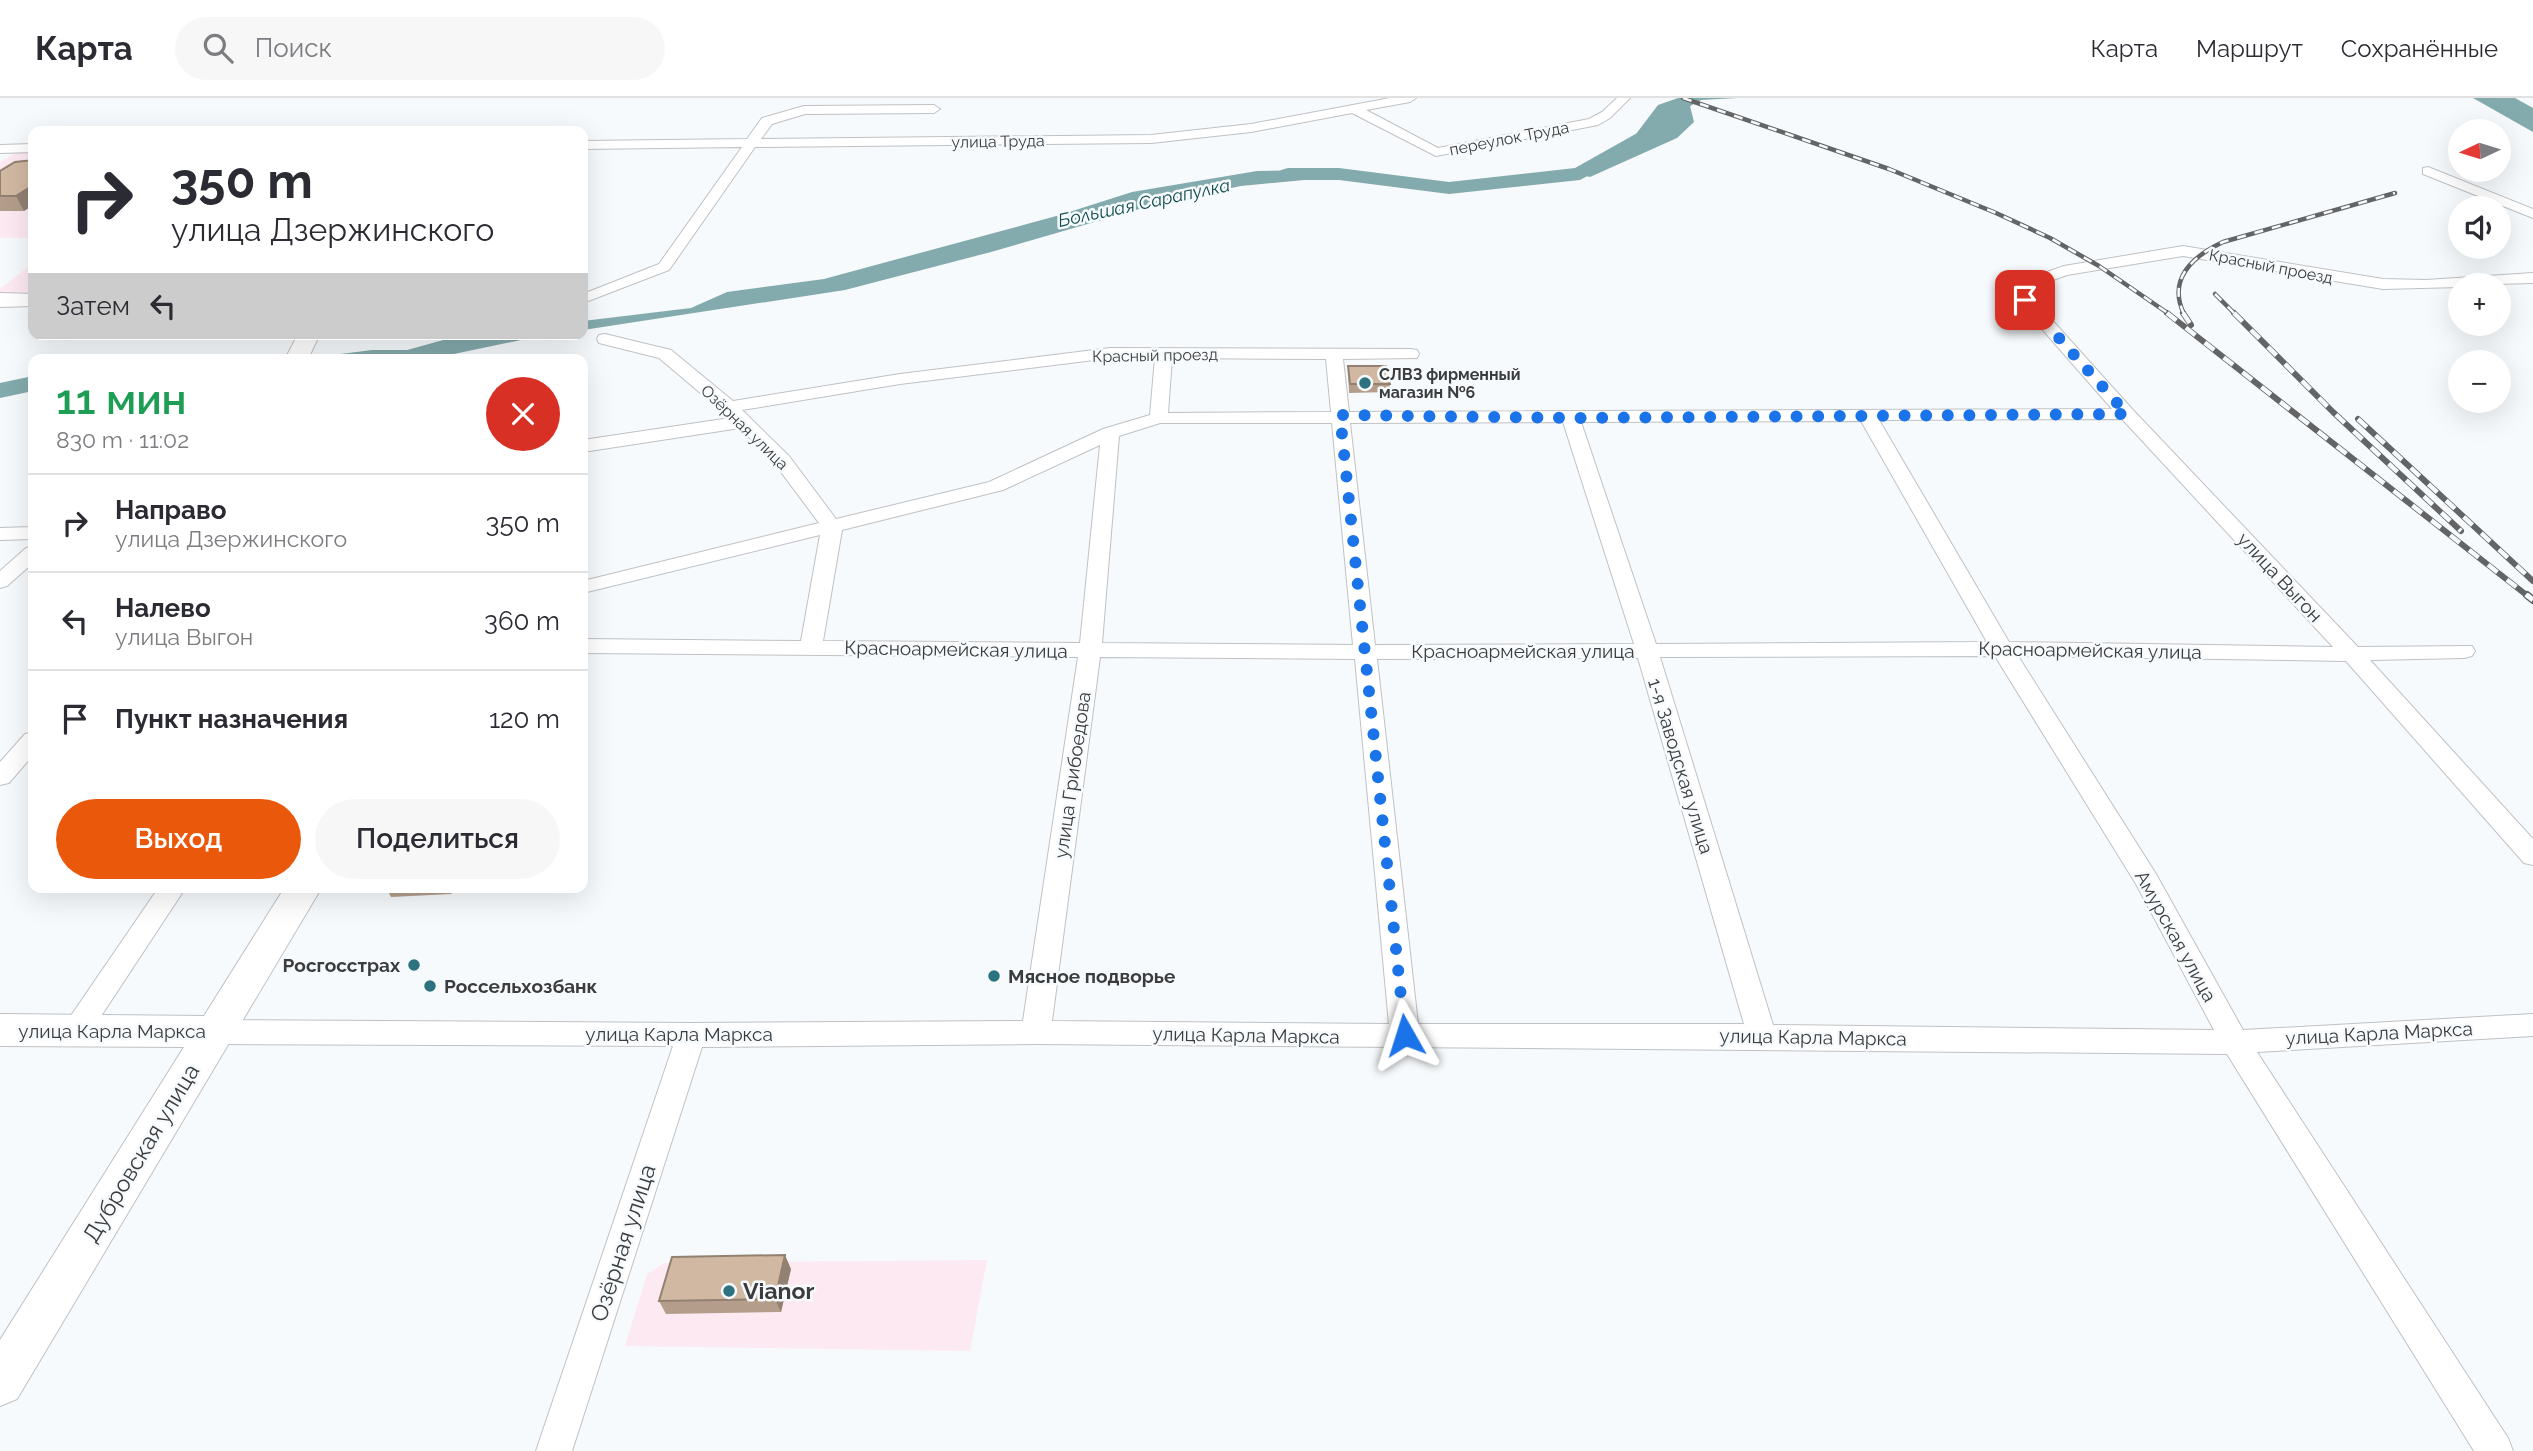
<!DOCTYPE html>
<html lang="ru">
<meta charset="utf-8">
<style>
:root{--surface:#fff;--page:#f7f7f7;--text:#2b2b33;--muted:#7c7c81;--line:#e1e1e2;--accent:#ea580c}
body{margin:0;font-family:Raleway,sans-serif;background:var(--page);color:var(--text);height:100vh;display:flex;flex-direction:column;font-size:26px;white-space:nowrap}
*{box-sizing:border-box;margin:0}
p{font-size:23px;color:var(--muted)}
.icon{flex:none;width:38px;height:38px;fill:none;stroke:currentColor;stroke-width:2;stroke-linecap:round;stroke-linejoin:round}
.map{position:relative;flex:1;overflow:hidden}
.sheet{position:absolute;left:28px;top:256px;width:560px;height:539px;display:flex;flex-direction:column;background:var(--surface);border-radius:14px;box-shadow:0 7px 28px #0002}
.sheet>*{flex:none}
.banner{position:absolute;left:28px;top:28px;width:560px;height:214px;border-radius:14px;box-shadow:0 7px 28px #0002;background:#fff;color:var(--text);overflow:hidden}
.needle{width:46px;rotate:266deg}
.tools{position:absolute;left:2448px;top:21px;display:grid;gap:14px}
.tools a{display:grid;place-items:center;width:63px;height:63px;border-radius:50%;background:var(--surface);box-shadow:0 7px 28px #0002;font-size:35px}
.pin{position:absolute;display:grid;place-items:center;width:60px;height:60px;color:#fff;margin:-30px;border-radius:14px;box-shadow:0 4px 10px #0006}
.me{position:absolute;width:77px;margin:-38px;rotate:354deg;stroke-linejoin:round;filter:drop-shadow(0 0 5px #0008)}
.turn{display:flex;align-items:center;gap:24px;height:147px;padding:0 28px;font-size:32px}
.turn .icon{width:91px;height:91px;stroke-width:2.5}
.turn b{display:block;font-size:49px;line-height:60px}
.then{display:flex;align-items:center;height:66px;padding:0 28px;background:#0003;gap:14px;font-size:26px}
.round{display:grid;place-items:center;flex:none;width:74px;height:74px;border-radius:37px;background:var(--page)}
.headline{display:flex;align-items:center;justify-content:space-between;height:119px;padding:0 28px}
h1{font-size:42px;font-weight:600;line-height:52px;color:#1e9e55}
.action{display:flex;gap:14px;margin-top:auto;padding:14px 28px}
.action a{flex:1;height:80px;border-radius:42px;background:var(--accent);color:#fff;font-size:28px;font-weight:600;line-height:80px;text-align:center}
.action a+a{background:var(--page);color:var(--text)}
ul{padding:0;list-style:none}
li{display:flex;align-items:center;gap:21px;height:98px;padding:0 28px;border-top:2px solid var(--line)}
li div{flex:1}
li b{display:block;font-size:26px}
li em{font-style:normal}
header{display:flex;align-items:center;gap:42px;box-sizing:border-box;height:98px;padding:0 35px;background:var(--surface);border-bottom:2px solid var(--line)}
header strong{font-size:33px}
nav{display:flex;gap:38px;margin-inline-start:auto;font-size:24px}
.search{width:490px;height:63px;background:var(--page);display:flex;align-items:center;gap:18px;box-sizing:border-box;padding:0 24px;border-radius:38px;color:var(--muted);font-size:26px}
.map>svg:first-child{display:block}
.commercial{fill:#fde9f2}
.water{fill:#83aaac}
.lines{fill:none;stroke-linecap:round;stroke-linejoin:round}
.river{fill:#83aaac;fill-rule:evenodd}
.street-casing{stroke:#bfc1c4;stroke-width:2}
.secondary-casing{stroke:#bfc1c4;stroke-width:2}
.street{fill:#fff;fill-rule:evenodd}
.secondary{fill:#fff;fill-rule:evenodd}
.rail-far2-casing{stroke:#636465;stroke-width:4.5}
.rail-far1-casing{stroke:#636465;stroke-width:6}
.rail-casing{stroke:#636465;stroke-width:8}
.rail-far2{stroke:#f7fafc;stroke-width:2.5;stroke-dasharray:9;stroke-linecap:butt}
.rail-far1{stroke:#f7fafc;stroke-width:4.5;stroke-dasharray:12;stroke-linecap:butt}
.rail{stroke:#f7fafc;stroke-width:5;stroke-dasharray:16;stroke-linecap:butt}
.wall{fill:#b49e8b}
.shaded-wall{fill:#928171}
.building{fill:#d1b8a2;stroke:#928171;stroke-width:2}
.route{stroke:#1a73e8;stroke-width:12;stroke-dasharray:0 21.6}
.poi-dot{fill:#2c737f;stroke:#f7fafc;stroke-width:2.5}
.labels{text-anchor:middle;stroke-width:5;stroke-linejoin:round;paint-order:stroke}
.far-street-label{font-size:16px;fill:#3b3c3d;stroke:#f7fafc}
.far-poi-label{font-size:16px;font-weight:bold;fill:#3b3c3d;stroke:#f7fafc;text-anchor:start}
.far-water-label{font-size:18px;font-style:italic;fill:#104b4e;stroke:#f7fafc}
.street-label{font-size:19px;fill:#3b3c3d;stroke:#f7fafc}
.poi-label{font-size:19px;font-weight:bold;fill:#3b3c3d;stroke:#f7fafc;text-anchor:start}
.near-street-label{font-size:23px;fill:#3b3c3d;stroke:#f7fafc}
.near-poi-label{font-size:23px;font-weight:bold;fill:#3b3c3d;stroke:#f7fafc;text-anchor:start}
</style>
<header>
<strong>Карта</strong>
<div class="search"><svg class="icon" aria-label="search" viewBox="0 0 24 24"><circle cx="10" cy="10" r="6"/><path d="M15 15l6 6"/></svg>Поиск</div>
<nav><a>Карта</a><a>Маршрут</a><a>Сохранённые</a></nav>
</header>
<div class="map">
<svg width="2533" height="1353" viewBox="0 0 2533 1353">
<rect width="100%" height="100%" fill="#f7fafc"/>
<!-- commercial -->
<g class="commercial">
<path d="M 15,55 L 33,55 L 32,140 L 0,140 L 0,64 Z"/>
<path d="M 33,165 L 33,197 L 0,197 L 0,191 Z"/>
<path d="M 987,1162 L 970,1253 L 625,1248 L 647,1176 L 664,1165 Z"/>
</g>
<!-- water -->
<g class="water">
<path d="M 1678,0 L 1737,0 L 1701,2 L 1690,8 L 1694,24 L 1677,40 L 1590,79 L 1570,74 L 1636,36 L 1658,7 Z"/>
<path d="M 2473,0 L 2515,0 L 2533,10 L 2533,34 Z"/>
<path d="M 1313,72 L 1340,75 L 1336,79 L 1241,88 L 1160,105 L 991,154 L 845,192 L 583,232 L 583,223 L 691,210 L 727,194 L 824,181 L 1060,117 L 1132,94 L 1257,73 Z"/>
<path d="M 465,236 L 550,236 L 430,261 L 302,261 L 372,252 L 407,252 Z"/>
<path d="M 33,278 L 33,293 L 0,300 L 0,285 Z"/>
</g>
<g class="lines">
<!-- river -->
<path class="river" d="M 1679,0 L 1699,0 L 1655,41 L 1580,82 L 1449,96 L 1339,82 L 1288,82 L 1281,80 L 1278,76 L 1281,72 L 1288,70 L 1339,70 L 1449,84 L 1575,70 L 1641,33 Z"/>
<defs>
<g id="street">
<path d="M 1390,0 L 1416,0 L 1410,4 L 1366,12 L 1438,50 L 1589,21 L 1602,14 L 1617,0 L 1630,0 L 1610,20 L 1598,27 L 1436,58 L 1352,15 L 1251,34 L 1151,45 L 755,49 L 669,172 L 583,205 L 583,196 L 659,166 L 742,49 L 583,51 L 583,43 L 747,41 L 762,20 L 804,8 L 934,7 L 940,11 L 934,15 L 805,16 L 772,26 L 761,41 L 1151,37 L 1251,26 Z"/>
<path d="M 33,46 L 33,54 L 0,55 L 0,47 Z"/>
<path d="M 2428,69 L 2533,111 L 2533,120 L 2423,76 L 2423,70 Z"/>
<path d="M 2183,148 L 2383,181 L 2426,182 L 2533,175 L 2533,185 L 2460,187 L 2460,189 L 2383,191 L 2183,158 L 2067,177 L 2037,188 L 2034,202 L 2133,312 L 2358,549 L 2472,548 L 2475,553 L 2472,558 L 2464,560 L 2370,562 L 2533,741 L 2533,767 L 2524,765 L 2346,563 L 2018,558 L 2156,776 L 2243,932 L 2533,916 L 2533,938 L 2257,954 L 2508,1340 L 2513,1353 L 2474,1353 L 2227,956 L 1036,946 L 702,949 L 572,1353 L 536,1353 L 673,948 L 215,946 L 205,942 L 200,934 L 205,926 L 215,922 L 691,925 L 1023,923 L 1078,559 L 583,555 L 583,541 L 801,543 L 820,437 L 583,495 L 583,483 L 819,425 L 775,366 L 740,330 L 583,354 L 583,342 L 730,320 L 659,260 L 599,245 L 597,241 L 599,237 L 605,236 L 671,252 L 733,303 L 900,276 L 1110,250 L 1411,251 L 1417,252 L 1419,256 L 1417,260 L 1343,261 L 1349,314 L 2112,311 L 2020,206 L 2018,203 L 2024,182 L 2064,168 ZM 1110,260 L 1155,260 L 1150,317 L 1103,331 L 989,384 L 836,421 L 789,358 L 742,312 L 900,286 ZM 1172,260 L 1326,261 L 1331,314 L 1168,315 ZM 2122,321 L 2333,549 L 2009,544 L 1879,322 ZM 1861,323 L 1987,544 L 1656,546 L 1581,324 ZM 1563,324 L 1634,546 L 1375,547 L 1350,325 ZM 1160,325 L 1332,325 L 1353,547 L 1102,545 L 1119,338 ZM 1100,347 L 1080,545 L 823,543 L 842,432 L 1003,392 ZM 1995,558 L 2136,786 L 2214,932 L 1773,927 L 1660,559 ZM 1100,559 L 1355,561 L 1389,926 L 1052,923 ZM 1638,560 L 1744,926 L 1418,926 L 1377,561 Z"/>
<path d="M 33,429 L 33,441 L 0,442 L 0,430 Z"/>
<path d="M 33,448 L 33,465 L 7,488 L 0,490 L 0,473 L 26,450 Z"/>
<path d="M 33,634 L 33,657 L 9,685 L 0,687 L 0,664 L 25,636 Z"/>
<path d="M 159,789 L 186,789 L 86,941 L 76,945 L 66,941 L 61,933 L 66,925 Z"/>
</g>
<g id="secondary">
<path d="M 0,195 L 33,196 L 33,208 L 0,209 Z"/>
<path d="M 293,236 L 315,236 L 317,242 L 308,261 L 285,261 L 295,242 Z"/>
<path d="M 285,789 L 322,789 L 17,1301 L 0,1308 L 0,1242 L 184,949 L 0,948 L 0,916 L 204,918 Z"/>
</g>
</defs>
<!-- street casing -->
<use href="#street" class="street-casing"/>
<!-- secondary casing -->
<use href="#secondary" class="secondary-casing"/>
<!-- street -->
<use href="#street" class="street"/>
<!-- secondary -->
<use href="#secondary" class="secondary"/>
<defs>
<g id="rail-far2">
<path d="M 1683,0 L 1889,71 L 1996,115 L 2050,140 L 2099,168 L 2169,216"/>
<path d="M 2215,196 L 2235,216"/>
<path d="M 2184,216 C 2167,181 2193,158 2223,144 L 2395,95"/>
</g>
<g id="rail-far1">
<path d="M 2167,215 L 2529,499"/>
<path d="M 2183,215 L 2191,227"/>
<path d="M 2234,215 L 2333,314 L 2461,433"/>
<path d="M 2358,321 L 2533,483"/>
</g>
<path id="rail" d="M 2527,497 L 2533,502"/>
</defs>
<!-- rail-far2 casing -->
<use href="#rail-far2" class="rail-far2-casing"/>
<!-- rail-far1 casing -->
<use href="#rail-far1" class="rail-far1-casing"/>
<!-- rail casing -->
<use href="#rail" class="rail-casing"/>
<!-- rail-far2 -->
<use href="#rail-far2" class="rail-far2"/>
<!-- rail-far1 -->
<use href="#rail-far1" class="rail-far1"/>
<!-- rail -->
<use href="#rail" class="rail"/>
</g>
<!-- wall -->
<g class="wall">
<path d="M 33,62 L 33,107 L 24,113 L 0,113 L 0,73 Z"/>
<path d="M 1348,268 L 1390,286 L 1389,294 L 1349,295 Z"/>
<path d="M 386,789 L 454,789 L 451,796 L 391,799 Z"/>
<path d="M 791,1171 L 781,1214 L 666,1216 L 659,1203 Z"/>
</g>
<!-- shaded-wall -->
<g class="shaded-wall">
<path d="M 33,87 L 33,107 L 24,113 L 16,98 Z"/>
<path d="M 448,789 L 454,789 L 451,796 Z"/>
<path d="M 785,1157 L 791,1171 L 781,1214 L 775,1201 Z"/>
</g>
<!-- building -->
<g class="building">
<path d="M 33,62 L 33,87 L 16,98 L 0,98 L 0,73 L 15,64 Z"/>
<path d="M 1348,268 L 1386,268 L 1390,286 L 1350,286 Z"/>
<path d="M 785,1157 L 775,1201 L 659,1203 L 672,1159 Z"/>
</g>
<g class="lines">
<!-- route -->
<path class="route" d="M 1405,937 L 1340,317 L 1571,320 L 2127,316 L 2025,202"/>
</g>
<!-- markers -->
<g class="poi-dot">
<circle cx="1365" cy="285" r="7"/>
<circle cx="414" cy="867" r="7"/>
<circle cx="994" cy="878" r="7"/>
<circle cx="430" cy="888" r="7"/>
<circle cx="729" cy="1193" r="7"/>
</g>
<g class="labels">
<!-- far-street labels -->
<g class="far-street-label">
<text transform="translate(1509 40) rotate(-11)" y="6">переулок Труда</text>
<text transform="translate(998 43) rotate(-1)" y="6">улица Труда</text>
<text transform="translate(2271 168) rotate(11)" y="6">Красный проезд</text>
<text transform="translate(1155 257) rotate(-1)" y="6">Красный проезд</text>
<text transform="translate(745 329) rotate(44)" y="6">Озёрная улица</text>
</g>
<!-- far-poi labels -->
<g class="far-poi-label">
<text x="1379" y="282">СЛВЗ фирменный<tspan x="1379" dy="18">магазин №6</tspan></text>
</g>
<!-- far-water labels -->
<g class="far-water-label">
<text transform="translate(1144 105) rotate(-12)" y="6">Большая Сарапулка</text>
</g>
<!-- street labels -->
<g class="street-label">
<text transform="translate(2280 479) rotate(47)" y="7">улица Выгон</text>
<text transform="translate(956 551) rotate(1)" y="7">Красноармейская улица</text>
<text transform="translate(2090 552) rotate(1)" y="7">Красноармейская улица</text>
<text x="1523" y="560">Красноармейская улица</text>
<text transform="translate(1681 668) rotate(73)" y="7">1-я Заводская улица</text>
<text transform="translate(1072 677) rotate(-82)" y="7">улица Грибоедова</text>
<text transform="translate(2176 838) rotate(61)" y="7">Амурская улица</text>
<text x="112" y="940">улица Карла Маркса</text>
<text transform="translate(2379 935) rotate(-3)" y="7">улица Карла Маркса</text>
<text x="679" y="943">улица Карла Маркса</text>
<text transform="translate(1246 937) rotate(1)" y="7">улица Карла Маркса</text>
<text transform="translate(1813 939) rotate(1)" y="7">улица Карла Маркса</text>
</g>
<!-- poi labels -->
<g class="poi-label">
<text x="400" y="874" text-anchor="end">Росгосстрах</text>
<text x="1008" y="885">Мясное подворье</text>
<text x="444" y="895">Россельхозбанк</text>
</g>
<!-- near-street labels -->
<g class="near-street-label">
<text transform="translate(141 1055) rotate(-59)" y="8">Дубровская улица</text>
<text transform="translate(623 1145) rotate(-72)" y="8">Озёрная улица</text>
</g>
<!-- near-poi labels -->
<g class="near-poi-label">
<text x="743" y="1201">Vianor</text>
</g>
</g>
</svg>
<div class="tools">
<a><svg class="needle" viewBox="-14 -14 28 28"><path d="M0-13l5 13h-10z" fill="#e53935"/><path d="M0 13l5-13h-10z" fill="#7c7c81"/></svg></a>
<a><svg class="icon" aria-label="sound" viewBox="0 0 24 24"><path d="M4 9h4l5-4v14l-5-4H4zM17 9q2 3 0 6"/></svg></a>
<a>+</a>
<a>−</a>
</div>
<div class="pin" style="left:2025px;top:202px;background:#d93025"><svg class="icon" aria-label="arrive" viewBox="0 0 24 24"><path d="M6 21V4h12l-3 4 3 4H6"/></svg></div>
<svg class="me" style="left:1405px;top:937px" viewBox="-20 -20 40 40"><path d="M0-17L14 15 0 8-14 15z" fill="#1a73e8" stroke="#fff" stroke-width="4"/></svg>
<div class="banner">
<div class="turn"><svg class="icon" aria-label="right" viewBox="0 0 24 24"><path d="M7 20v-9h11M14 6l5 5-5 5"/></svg><div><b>350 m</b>улица Дзержинского</div></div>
<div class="then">Затем<svg class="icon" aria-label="left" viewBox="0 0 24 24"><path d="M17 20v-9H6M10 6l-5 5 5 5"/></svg></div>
</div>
<section class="sheet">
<div class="headline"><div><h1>11 мин</h1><p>830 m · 11:02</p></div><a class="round" style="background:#d93025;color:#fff"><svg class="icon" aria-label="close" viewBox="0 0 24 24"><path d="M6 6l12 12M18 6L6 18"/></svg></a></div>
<ul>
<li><svg class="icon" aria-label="right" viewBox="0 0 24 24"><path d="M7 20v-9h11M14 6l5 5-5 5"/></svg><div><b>Направо</b><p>улица Дзержинского</p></div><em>350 m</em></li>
<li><svg class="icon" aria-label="left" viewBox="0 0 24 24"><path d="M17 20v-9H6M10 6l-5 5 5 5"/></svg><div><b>Налево</b><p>улица Выгон</p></div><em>360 m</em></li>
<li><svg class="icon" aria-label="arrive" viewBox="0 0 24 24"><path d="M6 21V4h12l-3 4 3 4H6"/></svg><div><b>Пункт назначения</b></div><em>120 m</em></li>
</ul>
<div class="action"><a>Выход</a><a>Поделиться</a></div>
</section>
</div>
